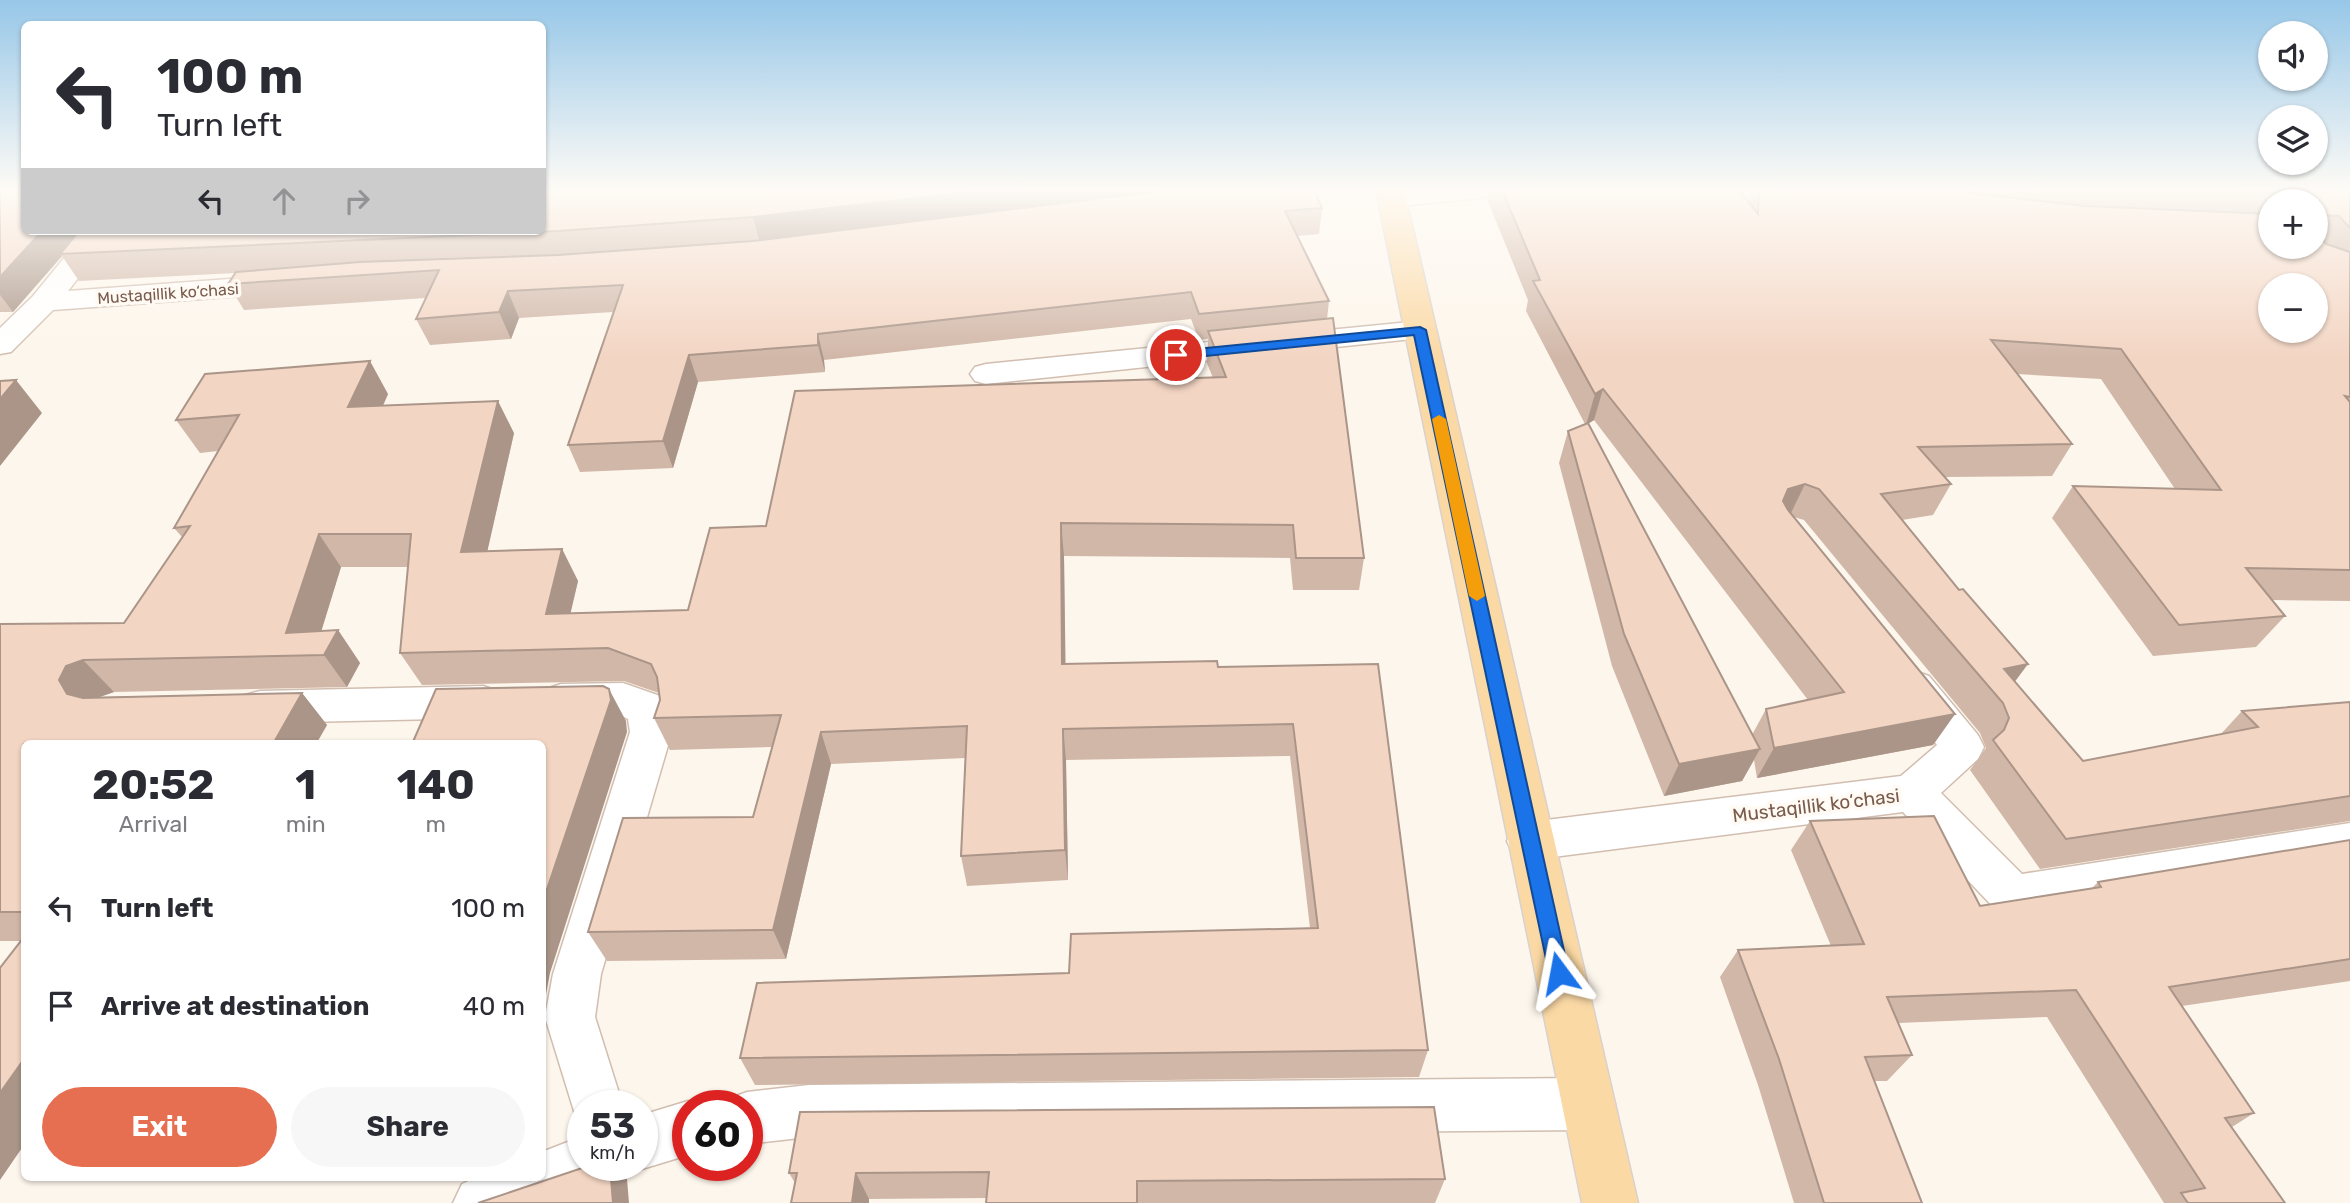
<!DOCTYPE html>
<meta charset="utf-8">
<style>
:root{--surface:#fff;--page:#f7f7f7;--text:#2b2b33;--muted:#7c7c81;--accent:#e76f51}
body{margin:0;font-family:Rubik,sans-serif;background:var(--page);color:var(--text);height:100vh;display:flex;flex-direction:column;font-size:26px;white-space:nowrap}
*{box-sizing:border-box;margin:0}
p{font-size:23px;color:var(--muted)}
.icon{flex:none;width:38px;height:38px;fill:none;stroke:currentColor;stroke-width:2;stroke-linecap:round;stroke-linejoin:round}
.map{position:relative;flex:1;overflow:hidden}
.panel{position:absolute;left:21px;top:740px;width:525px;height:441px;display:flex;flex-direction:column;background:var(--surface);border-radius:10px;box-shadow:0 2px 5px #0004}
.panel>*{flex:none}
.banner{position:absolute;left:21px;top:21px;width:525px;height:214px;border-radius:10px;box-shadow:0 2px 5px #0004;background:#fff;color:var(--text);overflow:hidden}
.buttons{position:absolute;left:2258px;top:21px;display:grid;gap:14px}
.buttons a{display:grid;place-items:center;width:70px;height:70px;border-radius:50%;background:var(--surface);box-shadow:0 2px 5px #0004;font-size:35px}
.speed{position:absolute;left:567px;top:1090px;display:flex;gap:14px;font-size:35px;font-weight:700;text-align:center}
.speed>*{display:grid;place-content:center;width:91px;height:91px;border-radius:50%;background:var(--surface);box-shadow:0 2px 5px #0004;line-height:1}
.speed small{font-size:18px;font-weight:400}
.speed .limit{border:10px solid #d22;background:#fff;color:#111}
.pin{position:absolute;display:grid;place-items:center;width:60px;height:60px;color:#fff;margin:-30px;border:4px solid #fff;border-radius:50%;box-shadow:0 2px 7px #0007}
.me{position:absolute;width:77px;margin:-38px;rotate:347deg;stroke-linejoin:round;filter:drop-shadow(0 0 5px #0008)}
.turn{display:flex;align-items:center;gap:24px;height:147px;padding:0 21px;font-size:32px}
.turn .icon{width:91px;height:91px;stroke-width:2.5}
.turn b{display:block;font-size:49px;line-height:60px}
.lanes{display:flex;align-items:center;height:66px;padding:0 21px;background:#0003;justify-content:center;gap:35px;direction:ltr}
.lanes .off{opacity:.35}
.eta{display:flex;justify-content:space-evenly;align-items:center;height:119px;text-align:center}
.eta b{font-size:42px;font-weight:700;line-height:49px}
.primary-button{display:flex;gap:14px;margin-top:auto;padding:14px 21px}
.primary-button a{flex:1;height:80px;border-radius:42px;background:var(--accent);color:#fff;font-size:28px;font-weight:700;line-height:80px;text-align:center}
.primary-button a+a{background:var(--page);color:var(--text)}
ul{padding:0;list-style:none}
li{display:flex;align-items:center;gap:21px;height:98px;padding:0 21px}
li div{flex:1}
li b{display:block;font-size:26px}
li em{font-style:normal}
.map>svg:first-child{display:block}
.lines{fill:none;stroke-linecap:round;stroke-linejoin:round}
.minor-casing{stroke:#d1beb0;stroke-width:3}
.primary-casing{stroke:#dad1cd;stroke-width:3}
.minor{fill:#fff;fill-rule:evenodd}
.primary{fill:#fbd9a5;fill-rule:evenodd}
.wall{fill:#d1b7a8;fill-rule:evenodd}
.shaded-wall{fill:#aa9588}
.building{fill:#f3d5c3;stroke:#aa9588;stroke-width:2;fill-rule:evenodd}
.route{fill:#1a73e8;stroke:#114b97;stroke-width:2}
.slow{fill:#f59e0b}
.labels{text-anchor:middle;stroke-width:7;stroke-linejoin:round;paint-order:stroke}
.far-street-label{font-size:16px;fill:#7a5c4d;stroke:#fffaf3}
.street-label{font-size:19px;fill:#7a5c4d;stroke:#fffaf3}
</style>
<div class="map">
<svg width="2350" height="1203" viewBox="0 0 2350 1203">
<rect width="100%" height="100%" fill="#fdf6ec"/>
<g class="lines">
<defs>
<g id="minor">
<path d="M 1399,190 L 1492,190 L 1488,196 L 1478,198 L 1392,207 L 1382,205 L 1378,199 L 1382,193 Z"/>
<path d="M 86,231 L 115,231 L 68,291 L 282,275 L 293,278 L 297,284 L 293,290 L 282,293 L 53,310 L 11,352 L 0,354 L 0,328 L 33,296 Z"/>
<path d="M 1420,321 L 1431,323 L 1436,330 L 1431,337 L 986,384 L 975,381 L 970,374 L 975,367 L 986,364 Z"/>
<path d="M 1915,671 L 1929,676 L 1978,735 L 1984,747 L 1978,759 L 1941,793 L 2022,874 L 2350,823 L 2350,861 L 2013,917 L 1997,911 L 1903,812 L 1530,860 L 1514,855 L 1507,841 L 1514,827 L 1530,822 L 1901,776 L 1937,745 L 1895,687 L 1901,676 Z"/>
<path d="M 623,683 L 663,697 L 669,709 L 672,732 L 601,974 L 595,1017 L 623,1106 L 583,1106 L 583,1126 L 578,1124 L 545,1017 L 553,974 L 630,732 L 628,719 L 620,715 L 561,716 L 546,711 L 540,700 L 546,689 L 561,684 Z"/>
<path d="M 483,686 L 498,691 L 504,702 L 498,713 L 483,718 L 260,723 L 245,719 L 239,707 L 245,695 L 260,691 Z"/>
<path d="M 1589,1078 L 1608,1086 L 1615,1104 L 1608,1122 L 1589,1130 L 809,1137 L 747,1144 L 747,1106 L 726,1106 L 728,1099 L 747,1092 L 809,1085 Z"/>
<path d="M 688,1101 L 699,1106 L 688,1106 L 688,1155 L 642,1169 L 634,1166 L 642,1166 L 642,1115 Z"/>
<path d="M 583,1136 L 583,1166 L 609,1166 L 602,1182 L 550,1203 L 453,1203 L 462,1184 L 475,1178 L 542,1178 L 542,1152 Z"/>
</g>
<path id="primary" d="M 1376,190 L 1404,190 L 1638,1203 L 1582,1203 Z"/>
</defs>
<!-- minor casing -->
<use href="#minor" class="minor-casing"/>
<!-- primary casing -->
<use href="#primary" class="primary-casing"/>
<!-- minor -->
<use href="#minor" class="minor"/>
<!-- primary -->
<use href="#primary" class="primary"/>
</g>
<!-- wall -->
<g class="wall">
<path d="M 0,190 L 24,231 L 542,190 L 1322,208 L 1319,234 L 1297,236 L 1329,301 L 1327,319 L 1364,558 L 1359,590 L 1293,590 L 1290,558 L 1064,556 L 1065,664 L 1218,667 L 1378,664 L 1428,1050 L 1419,1077 L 755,1085 L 740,1058 L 1069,973 L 1310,928 L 1290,756 L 1066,760 L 1068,880 L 967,886 L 961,856 L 965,758 L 831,764 L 786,959 L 607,961 L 588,932 L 753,817 L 772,747 L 670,750 L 654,718 L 660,700 L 659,693 L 624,681 L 422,685 L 400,653 L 408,567 L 341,567 L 321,631 L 338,630 L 360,663 L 347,687 L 114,692 L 98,697 L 302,693 L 327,725 L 316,744 L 24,744 L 24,1145 L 21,941 L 0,941 L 0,624 L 124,623 L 182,537 L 174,528 L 218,451 L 200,453 L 176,420 L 388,394 L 383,406 L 514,433 L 487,551 L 562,549 L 578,581 L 570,613 L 688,610 L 766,526 L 1213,378 L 1207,363 L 1208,339 L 1199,340 L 1191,319 L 824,360 L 825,372 L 698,382 L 673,468 L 580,472 L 568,445 L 613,312 L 519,318 L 511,339 L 430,345 L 416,319 L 426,298 L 244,310 L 228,284 L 235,273 L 79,281 L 62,256 L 13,312 L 0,312 Z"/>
<path d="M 1489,190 L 1739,190 L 1749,203 L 1749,190 L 2350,190 L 2350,601 L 2272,600 L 2285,616 L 2256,647 L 2153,656 L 2052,518 L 2073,486 L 2175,489 L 2101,379 L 2017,374 L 2072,444 L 2052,476 L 1945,477 L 1951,484 L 1933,515 L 1902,520 L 2015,681 L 2083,761 L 2220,735 L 2242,711 L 2350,702 L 2350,821 L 2040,869 L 1970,770 L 1986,748 L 1980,733 L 1804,520 L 1794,517 L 1955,714 L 1933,745 L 1757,778 L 1754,760 L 1742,781 L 1664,796 L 1612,666 L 1559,463 L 1568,431 L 1585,424 L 1526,311 L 1528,300 L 1487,199 ZM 2270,201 L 2315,201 L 2315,247 L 2270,247 ZM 1594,420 L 1808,700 L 1766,709 L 1752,735 L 1588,424 Z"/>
<path d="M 1810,821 L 1980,906 L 2091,889 L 2098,882 L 2350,840 L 2350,981 L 2182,1006 L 2254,1113 L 2232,1127 L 2285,1203 L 2164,1203 L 2047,1017 L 1898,1023 L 1912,1055 L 1887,1081 L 1875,1081 L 1922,1203 L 1794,1203 L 1758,1085 L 1720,977 L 1738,950 L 1831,946 L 1791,850 Z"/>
<path d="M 800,1112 L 1445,1179 L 1435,1203 L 986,1203 L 987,1198 L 869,1199 L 869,1203 L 791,1203 L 795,1183 L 789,1173 Z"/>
</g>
<!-- shaded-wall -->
<g class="shaded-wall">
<path d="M 984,190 L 1203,190 L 760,243 L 753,217 Z"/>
<path d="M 42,231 L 84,231 L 60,254 L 62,256 L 13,312 L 0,295 L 0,277 Z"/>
<path d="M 508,291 L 519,318 L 511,339 L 499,312 Z"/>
<path d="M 818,334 L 824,360 L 825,372 L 818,345 Z"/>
<path d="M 689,355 L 698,382 L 673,468 L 663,441 Z"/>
<path d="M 370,361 L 388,394 L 367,440 L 348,407 Z"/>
<path d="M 16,380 L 42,413 L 0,466 L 0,399 Z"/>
<path d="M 1603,389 L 1594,420 L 1586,425 L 1595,394 Z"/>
<path d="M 498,401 L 514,433 L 480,584 L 461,552 Z"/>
<path d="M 1805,484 L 1790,515 L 1774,521 L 1788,489 Z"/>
<path d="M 1061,523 L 1064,556 L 1066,696 L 1062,664 Z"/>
<path d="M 319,534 L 341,567 L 314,655 L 286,633 Z"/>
<path d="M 562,549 L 578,581 L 563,646 L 546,614 Z"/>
<path d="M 338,630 L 360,663 L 347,687 L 324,655 Z"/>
<path d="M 83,660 L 114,692 L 97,698 L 91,712 L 67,694 L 59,680 L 66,666 Z"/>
<path d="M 2028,664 L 2005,695 L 2004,669 Z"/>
<path d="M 609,689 L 626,721 L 627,732 L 550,973 L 542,1016 L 542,904 Z"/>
<path d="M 302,693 L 327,725 L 316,744 L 273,744 Z"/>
<path d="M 1955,714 L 1933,745 L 1757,778 L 1774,748 Z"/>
<path d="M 1063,729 L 1066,760 L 1068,880 L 1065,850 Z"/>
<path d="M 821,732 L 831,764 L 786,959 L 773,930 Z"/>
<path d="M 1760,749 L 1742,781 L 1664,796 L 1679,764 Z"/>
<path d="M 24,1059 L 24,1145 L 0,1180 L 0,1093 Z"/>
<path d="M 610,1166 L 616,1166 L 627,1179 L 629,1203 L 613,1203 Z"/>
<path d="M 856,1173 L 869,1199 L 869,1203 L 852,1203 Z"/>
</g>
<!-- building -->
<g class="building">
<path d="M 0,190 L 24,190 L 24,231 L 42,231 L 0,277 Z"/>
<path d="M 542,190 L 984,190 L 753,217 L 558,231 L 60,254 L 79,231 L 542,231 Z"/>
<path d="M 1168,190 L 1314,190 L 1322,208 L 1285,211 L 1329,301 L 1199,314 L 1191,292 L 818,334 L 818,345 L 689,355 L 663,441 L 568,445 L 623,285 L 508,291 L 499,312 L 416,319 L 439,270 L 228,284 L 236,272 L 360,262 L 558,255 L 753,241 Z"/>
<path d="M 1502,190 L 1739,190 L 1758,214 L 1759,190 L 1962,190 L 1980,194 L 2084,206 L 2270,214 L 2270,247 L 2315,247 L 2315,230 L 2326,244 L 2350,252 L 2350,397 L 2345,396 L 2350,402 L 2350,570 L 2246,568 L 2285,616 L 2179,625 L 2073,486 L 2221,490 L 2121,349 L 1991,340 L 2072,444 L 1918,447 L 1951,484 L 1881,494 L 1959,590 L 1963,589 L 2028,664 L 2004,669 L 2083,761 L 2258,727 L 2242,711 L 2350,702 L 2350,796 L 2066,839 L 1993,740 L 2004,730 L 2009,718 L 2003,703 L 1819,489 L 1805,484 L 1788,489 L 1783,501 L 1788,510 L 1955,714 L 1774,748 L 1766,709 L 1844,692 L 1603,389 L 1595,394 L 1533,281 L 1540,280 ZM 2270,285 L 2315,285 L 2315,331 L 2270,331 Z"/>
<path d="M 2232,190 L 2350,190 L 2350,228 L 2339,216 L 2315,215 L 2315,201 L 2293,201 L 2293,195 L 2290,193 Z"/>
<path d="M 1333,318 L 1364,558 L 1296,558 L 1293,525 L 1061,523 L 1062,664 L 1217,661 L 1218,667 L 1378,664 L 1428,1050 L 740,1058 L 757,983 L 1069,973 L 1071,934 L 1318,928 L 1293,724 L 1063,729 L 1065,850 L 961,856 L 967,726 L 821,732 L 773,930 L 588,932 L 623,818 L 753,817 L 781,715 L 654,718 L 660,700 L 657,677 L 651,664 L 608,648 L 400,653 L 411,534 L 319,534 L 286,633 L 338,630 L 324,655 L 83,660 L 66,666 L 59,680 L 67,694 L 83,698 L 302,693 L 273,744 L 24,744 L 24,912 L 0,912 L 0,624 L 124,623 L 190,526 L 174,528 L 239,415 L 176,420 L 205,374 L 370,361 L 348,407 L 498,401 L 461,552 L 562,549 L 546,614 L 688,610 L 710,528 L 766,526 L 795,391 L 1226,377 L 1208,331 Z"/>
<path d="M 16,380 L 0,399 L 0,381 Z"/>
<path d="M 1588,423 L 1760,749 L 1679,764 L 1624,634 L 1568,431 Z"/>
<path d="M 603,686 L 609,689 L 611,700 L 542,904 L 542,744 L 412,744 L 436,689 Z"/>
<path d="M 1934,816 L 1980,906 L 2101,887 L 2098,882 L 2350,840 L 2350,959 L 2169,987 L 2254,1113 L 2225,1118 L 2285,1203 L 2188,1203 L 2181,1193 L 2205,1188 L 2076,990 L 1887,997 L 1912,1055 L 1865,1057 L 1922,1203 L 1824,1203 L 1779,1059 L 1738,950 L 1864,944 L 1810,821 Z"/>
<path d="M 24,937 L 24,1059 L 0,1093 L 0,968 Z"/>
<path d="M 1434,1107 L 1445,1179 L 1137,1181 L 1137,1203 L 986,1203 L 989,1172 L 856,1173 L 852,1203 L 791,1203 L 797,1173 L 789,1173 L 800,1112 Z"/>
<path d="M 588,1166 L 610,1166 L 613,1203 L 478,1203 Z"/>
</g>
<!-- sky -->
<linearGradient id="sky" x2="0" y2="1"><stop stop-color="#97c7e8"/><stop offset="0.53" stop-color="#fefbf6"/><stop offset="1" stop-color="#fefbf6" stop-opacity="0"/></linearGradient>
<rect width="2350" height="358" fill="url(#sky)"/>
<!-- route -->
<path class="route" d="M 1420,327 L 1426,330 L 1569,973 L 1566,979 L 1559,982 L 1552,979 L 1549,973 L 1414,335 L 1176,359 L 1169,355 L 1176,351 Z"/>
<!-- slow -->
<path class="slow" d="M 1439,415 L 1446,419 L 1485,596 L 1477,601 L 1469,596 L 1432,419 Z"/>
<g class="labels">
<!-- far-street labels -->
<g class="far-street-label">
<text transform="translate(168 293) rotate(-4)" y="6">Mustaqillik ko‘chasi</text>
</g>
<!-- street labels -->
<g class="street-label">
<text transform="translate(1816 805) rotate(-7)" y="7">Mustaqillik ko‘chasi</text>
</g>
</g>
</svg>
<div class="buttons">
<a><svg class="icon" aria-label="sound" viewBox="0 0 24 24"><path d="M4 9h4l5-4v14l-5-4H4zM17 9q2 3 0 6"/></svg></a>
<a><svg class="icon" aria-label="layers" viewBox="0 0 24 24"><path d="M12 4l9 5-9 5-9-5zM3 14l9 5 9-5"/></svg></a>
<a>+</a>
<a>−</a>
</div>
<div class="speed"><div>53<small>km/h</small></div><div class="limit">60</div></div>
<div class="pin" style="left:1176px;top:355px;background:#d93025"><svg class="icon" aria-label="arrive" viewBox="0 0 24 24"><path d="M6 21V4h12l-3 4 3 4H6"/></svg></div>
<svg class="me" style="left:1559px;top:973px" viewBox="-20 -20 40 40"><path d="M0-17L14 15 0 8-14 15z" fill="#1a73e8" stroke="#fff" stroke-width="4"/></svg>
<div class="banner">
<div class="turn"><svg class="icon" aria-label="left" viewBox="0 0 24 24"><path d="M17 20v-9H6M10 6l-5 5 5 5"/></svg><div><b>100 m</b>Turn left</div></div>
<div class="lanes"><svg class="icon" aria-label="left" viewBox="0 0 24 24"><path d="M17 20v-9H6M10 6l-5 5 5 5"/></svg><svg class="icon off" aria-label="ahead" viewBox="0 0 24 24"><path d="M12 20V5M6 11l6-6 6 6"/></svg><svg class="icon off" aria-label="right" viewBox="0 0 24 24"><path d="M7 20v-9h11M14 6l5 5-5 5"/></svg></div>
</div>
<section class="panel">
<div class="eta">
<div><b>20:52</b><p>Arrival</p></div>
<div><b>1</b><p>min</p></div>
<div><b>140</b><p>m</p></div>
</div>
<ul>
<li><svg class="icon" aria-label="left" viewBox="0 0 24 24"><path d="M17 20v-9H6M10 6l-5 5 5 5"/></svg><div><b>Turn left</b></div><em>100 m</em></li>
<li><svg class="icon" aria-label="arrive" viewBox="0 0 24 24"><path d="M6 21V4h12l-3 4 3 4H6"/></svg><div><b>Arrive at destination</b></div><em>40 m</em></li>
</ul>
<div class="primary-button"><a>Exit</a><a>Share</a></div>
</section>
</div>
